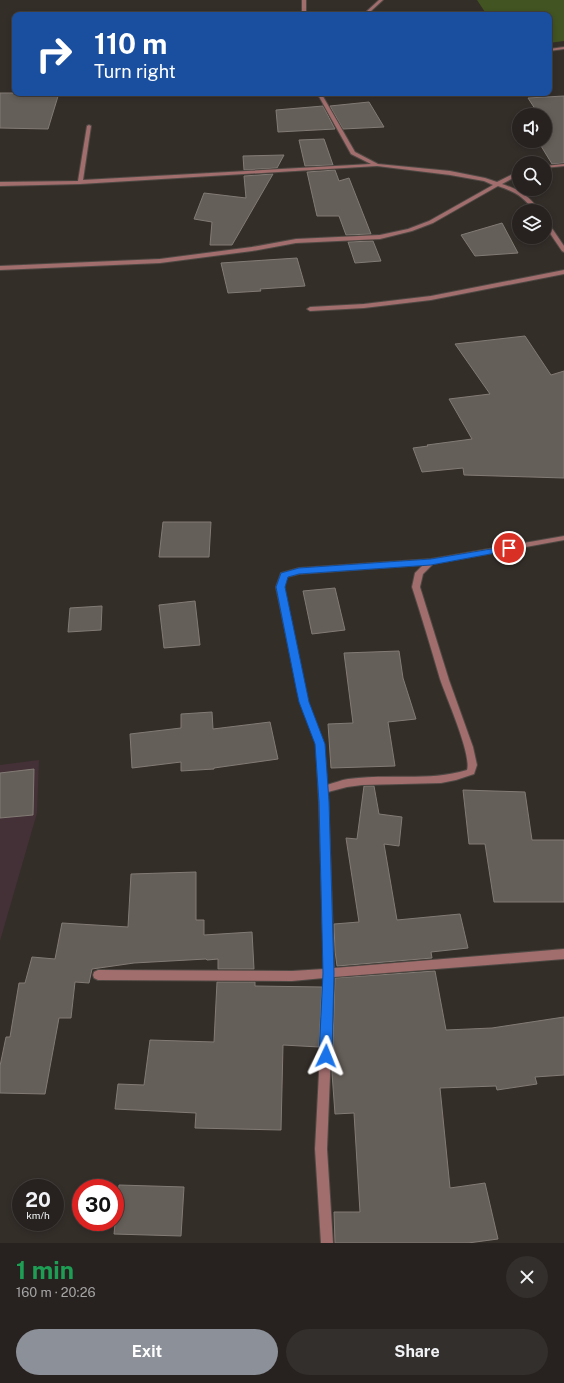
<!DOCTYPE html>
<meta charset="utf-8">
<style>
:root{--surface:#27221f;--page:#332f2c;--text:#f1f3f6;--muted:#a4a4a4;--line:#433f3d;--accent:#8c9099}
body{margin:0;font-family:"Public Sans",sans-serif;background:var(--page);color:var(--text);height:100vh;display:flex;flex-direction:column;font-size:15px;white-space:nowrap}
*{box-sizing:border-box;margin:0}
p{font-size:13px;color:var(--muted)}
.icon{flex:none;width:22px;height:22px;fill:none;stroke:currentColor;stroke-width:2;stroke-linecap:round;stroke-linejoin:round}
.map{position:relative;height:1243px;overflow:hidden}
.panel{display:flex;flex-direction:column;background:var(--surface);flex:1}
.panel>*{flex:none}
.top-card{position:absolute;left:12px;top:12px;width:540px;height:84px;border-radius:8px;box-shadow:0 2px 6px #0003,0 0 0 1px var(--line);background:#1a4fa0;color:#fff;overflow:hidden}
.buttons{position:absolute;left:512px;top:108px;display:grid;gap:8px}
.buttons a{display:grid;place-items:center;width:40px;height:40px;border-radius:50%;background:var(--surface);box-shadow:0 2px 6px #0003,0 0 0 1px var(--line);font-size:20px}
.speed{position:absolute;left:12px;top:1179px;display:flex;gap:8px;font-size:20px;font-weight:700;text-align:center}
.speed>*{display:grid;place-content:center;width:52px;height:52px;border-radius:50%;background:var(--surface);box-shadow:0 2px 6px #0003,0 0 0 1px var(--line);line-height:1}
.speed small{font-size:10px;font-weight:400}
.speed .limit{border:6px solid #d22;background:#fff;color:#111}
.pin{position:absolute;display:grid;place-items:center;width:34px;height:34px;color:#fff;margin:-17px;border:2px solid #fff;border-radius:50%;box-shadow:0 1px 4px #0007}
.me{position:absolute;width:44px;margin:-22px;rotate:2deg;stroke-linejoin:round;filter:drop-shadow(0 0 3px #0008)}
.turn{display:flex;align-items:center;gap:14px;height:84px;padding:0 16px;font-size:18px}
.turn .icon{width:52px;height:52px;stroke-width:2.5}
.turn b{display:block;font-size:28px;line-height:34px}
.round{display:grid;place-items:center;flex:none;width:42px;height:42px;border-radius:21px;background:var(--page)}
.head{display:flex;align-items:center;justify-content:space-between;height:68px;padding:0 16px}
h1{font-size:24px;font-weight:700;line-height:30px;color:#1e9e55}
.button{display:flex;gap:8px;margin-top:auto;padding:8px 16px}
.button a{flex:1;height:46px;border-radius:24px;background:var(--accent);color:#fff;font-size:16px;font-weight:700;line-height:46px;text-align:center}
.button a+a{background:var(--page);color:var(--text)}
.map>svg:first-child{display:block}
.education{fill:#443037}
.green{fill:#425421}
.building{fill:#655f59;stroke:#827b75}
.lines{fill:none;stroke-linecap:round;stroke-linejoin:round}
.street-casing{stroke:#4f4944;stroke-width:2}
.street{fill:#a16d6d;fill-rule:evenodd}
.route{fill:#1a73e8;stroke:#114b97}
</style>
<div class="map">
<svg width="564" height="1243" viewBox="0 0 564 1243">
<rect width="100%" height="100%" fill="#342e29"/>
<!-- education -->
<path class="education" d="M 39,760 L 37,813 L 0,941 L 0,765 Z"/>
<!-- green -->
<path class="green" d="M 477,0 L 564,0 L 564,41 L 549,43 L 549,15 L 487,15 Z"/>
<!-- building -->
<g class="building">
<path d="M 0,93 L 59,93 L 48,129 L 0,128 Z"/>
<path d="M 564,96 L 564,163 L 552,164 L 538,141 L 545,141 L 545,115 L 539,115 L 528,98 Z"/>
<path d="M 369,102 L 384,127 L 343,129 L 330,106 Z"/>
<path d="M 323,106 L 335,129 L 278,132 L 276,110 Z"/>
<path d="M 324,139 L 333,165 L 305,166 L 299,140 Z"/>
<path d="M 284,155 L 277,168 L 244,170 L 243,156 Z"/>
<path d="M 335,170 L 339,181 L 349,178 L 371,234 L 346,235 L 339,216 L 317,216 L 307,172 Z"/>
<path d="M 273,174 L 232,245 L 210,245 L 212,222 L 194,219 L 204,193 L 246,198 L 244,176 Z"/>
<path d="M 502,223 L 518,253 L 475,256 L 461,235 Z"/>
<path d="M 373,241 L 381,261 L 355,263 L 348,242 Z"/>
<path d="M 297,258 L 305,286 L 260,289 L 261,291 L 228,293 L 221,263 Z"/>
<path d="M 525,336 L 551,375 L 564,371 L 564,478 L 464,475 L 463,468 L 422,472 L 413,448 L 428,446 L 427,445 L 472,439 L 449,399 L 490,394 L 455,344 Z"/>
<path d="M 163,522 L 211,522 L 209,557 L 159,557 Z"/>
<path d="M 335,588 L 345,630 L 312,634 L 303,591 Z"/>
<path d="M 195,601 L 200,645 L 164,648 L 159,605 Z"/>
<path d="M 102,606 L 101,630 L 68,632 L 70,608 Z"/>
<path d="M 399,651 L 403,678 L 416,719 L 388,722 L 395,766 L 331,768 L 328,724 L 353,723 L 344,653 Z"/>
<path d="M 212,712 L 213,729 L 270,722 L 278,759 L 214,768 L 214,769 L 181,771 L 181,762 L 132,768 L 130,734 L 181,728 L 181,714 Z"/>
<path d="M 34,769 L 33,815 L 0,818 L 0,773 Z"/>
<path d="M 364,786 L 374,786 L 379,814 L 402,817 L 399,846 L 384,844 L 397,920 L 460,914 L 468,948 L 431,952 L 432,958 L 337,966 L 335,951 L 334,924 L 359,922 L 346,838 L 357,839 Z"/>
<path d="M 463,790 L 525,792 L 532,840 L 564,840 L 564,902 L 494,902 L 485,844 L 469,844 Z"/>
<path d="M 196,872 L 196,920 L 204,920 L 204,935 L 252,932 L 254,969 L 218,969 L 218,959 L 207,960 L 206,959 L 134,963 L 92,969 L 89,983 L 75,982 L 71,1018 L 59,1018 L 45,1094 L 0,1093 L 0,1066 L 6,1037 L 10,1037 L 19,983 L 25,983 L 32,957 L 55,959 L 62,923 L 128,927 L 131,874 Z"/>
<path d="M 435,971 L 446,1030 L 492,1028 L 564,1017 L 564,1075 L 535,1077 L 537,1084 L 497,1090 L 496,1086 L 440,1088 L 450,1188 L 485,1183 L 498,1239 L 468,1243 L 335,1243 L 334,1212 L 360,1212 L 354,1113 L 335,1114 L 332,1073 L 335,978 Z"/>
<path d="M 217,982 L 255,982 L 255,986 L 322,987 L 319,1047 L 283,1045 L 281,1130 L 195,1128 L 196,1113 L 115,1109 L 118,1084 L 144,1085 L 150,1040 L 214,1042 Z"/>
<path d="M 119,1185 L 184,1187 L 181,1236 L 114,1234 Z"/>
</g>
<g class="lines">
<defs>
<g id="street">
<rect x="302" y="0" width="4" height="15"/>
<path d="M 379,0 L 383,0 L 371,11 L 373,15 L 369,15 L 367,11 Z"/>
<path d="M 564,47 L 564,49 L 549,51 L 549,49 Z"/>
<path d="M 317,93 L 321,93 L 355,152 L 378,164 L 450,171 L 485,178 L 497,182 L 519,171 L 519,175 L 502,184 C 520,190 528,195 540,211 L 534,211 C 523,196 515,192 498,186 L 433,223 L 412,231 L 380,239 L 296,243 L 252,251 L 160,263 L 0,270 L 0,266 L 160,259 L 252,247 L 296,239 L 380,235 L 408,229 L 429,221 L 493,185 L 484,181 L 450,175 L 377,166 L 80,184 L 0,186 L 0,182 L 78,181 L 87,126 L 89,125 L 91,126 L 83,180 L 371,164 L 351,154 Z"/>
<path d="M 564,164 L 564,166 L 545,168 L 545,166 Z"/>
<path d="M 545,220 L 547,221 L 564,246 L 564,252 L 562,251 L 545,226 Z"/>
<path d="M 564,270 L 564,274 L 431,300 L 364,308 L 310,311 L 307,309 L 310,307 L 364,304 L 431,296 Z"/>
<path d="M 564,536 L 564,540 L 433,564 L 423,574 L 420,587 L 449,680 L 473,747 L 477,765 L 474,774 L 456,780 L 441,783 L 362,785 L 347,787 L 328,792 L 334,968 L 564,949 L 564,959 L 334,977 L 327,1149 L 333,1243 L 321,1243 L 315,1149 L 324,978 L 292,981 L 98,980 L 94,978 L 93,975 L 94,972 L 98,970 L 292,971 L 324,969 L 319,802 L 316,744 L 300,702 L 276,587 L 281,573 L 299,568 L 431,559 ZM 423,565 L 415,573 L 412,587 C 422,618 431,648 440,679 C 446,697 472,755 467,770 C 428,782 388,773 348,779 C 341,780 334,783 327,785 L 324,744 L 308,702 L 284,587 L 287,577 L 299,574 Z"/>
</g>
</defs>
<!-- street casing -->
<use href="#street" class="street-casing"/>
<!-- street -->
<use href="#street" class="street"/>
</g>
<!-- route -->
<path class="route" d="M 509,546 L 513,548 L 512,550 L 431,565 L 299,574 L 288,577 L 285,587 L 309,702 L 325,744 L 329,802 L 334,973 L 332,1056 L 330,1061 L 326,1062 L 321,1061 L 319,1056 L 323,973 L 319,802 L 315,744 L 299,702 L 296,688 L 276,587 L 281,573 L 299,568 L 431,559 Z"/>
</svg>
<div class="buttons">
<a><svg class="icon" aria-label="sound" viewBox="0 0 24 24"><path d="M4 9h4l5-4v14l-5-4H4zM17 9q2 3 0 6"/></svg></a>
<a><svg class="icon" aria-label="search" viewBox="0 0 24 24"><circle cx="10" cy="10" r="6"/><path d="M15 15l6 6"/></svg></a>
<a><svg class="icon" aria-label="layers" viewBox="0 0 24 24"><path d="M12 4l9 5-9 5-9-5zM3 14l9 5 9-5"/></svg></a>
</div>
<div class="speed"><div>20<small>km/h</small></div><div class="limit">30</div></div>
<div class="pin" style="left:509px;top:548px;background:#d93025"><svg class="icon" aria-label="arrive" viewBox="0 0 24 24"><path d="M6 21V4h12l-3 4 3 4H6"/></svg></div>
<svg class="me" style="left:326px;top:1056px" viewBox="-20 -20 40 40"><path d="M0-17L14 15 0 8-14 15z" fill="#1a73e8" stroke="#fff" stroke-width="4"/></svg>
<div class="top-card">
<div class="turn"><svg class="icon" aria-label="right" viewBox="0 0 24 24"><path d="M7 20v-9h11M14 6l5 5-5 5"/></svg><div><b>110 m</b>Turn right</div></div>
</div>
</div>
<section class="panel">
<div class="head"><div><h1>1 min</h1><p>160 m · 20:26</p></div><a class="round"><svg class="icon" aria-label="close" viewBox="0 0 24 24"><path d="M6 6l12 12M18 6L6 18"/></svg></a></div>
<div class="button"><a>Exit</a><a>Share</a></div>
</section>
